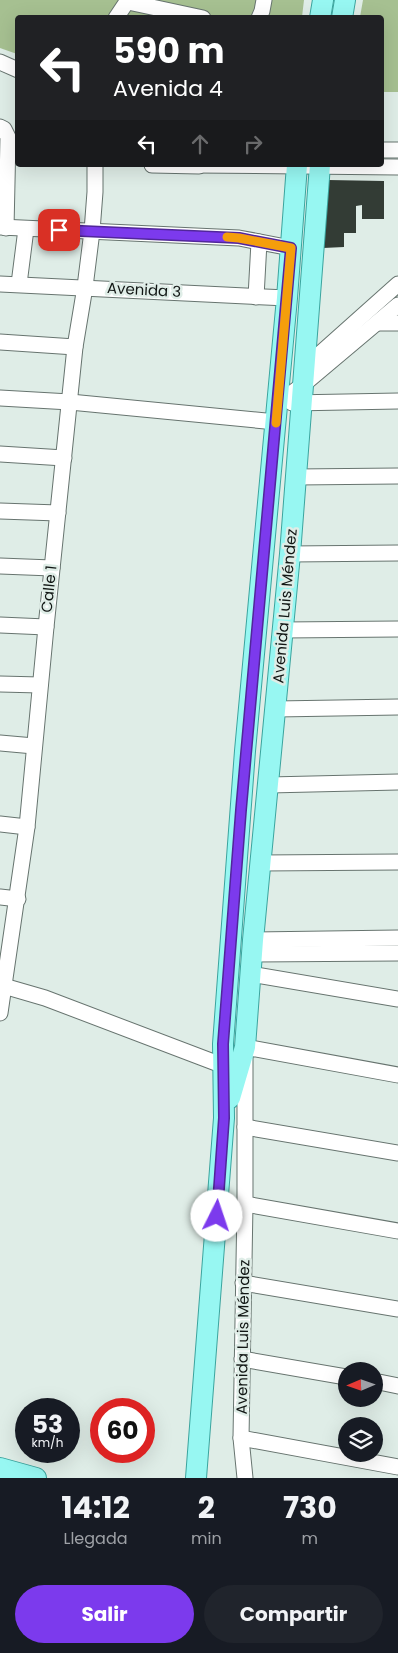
<!DOCTYPE html>
<html lang="es">
<meta charset="utf-8">
<style>
:root{--surface:#171b24;--page:#20242c;--text:#f1f3f6;--muted:#9ea1a6;--accent:#7c3aed}
body{margin:0;font-family:Poppins,sans-serif;background:var(--page);color:var(--text);height:100vh;display:flex;flex-direction:column;font-size:19px;white-space:nowrap}
*{box-sizing:border-box;margin:0}
p{font-size:16px;color:var(--muted)}
.icon{flex:none;width:28px;height:28px;fill:none;stroke:currentColor;stroke-width:2;stroke-linecap:round;stroke-linejoin:round}
.map{position:relative;height:1478px;overflow:hidden}
.panel{display:flex;flex-direction:column;background:var(--surface);flex:1}
.panel>*{flex:none}
.banner{position:absolute;left:15px;top:15px;width:369px;height:152px;border-radius:5px;box-shadow:0 5px 20px #0002;background:#202124;color:#fff;overflow:hidden}
.needle{width:32px;rotate:268deg}
.controls{position:absolute;left:338px;top:1362px;display:grid;gap:10px}
.controls a{display:grid;place-items:center;width:45px;height:45px;border-radius:50%;background:var(--surface);box-shadow:0 5px 20px #0002;font-size:25px}
.speed{position:absolute;left:15px;top:1398px;display:flex;gap:10px;font-size:25px;font-weight:700;text-align:center}
.speed>*{display:grid;place-content:center;width:65px;height:65px;border-radius:50%;background:var(--surface);box-shadow:0 5px 20px #0002;line-height:1}
.speed small{font-size:12px;font-weight:400}
.speed .limit{border:8px solid #d22;background:#fff;color:#111}
.pin{position:absolute;display:grid;place-items:center;width:42px;height:42px;color:#fff;margin:-21px;border-radius:10px;box-shadow:0 2px 8px #0006}
.me{position:absolute;width:55px;margin:-28px;rotate:4deg;stroke-linejoin:round;filter:drop-shadow(0 0 4px #0008)}
.turn{display:flex;align-items:center;gap:18px;height:105px;padding:0 15px;font-size:22px}
.turn .icon{width:65px;height:65px;stroke-width:2.5}
.turn b{display:block;font-size:35px;line-height:42px}
.lanes{display:flex;align-items:center;height:48px;padding:0 15px;background:#0003;justify-content:center;gap:25px;direction:ltr}
.lanes .off{opacity:.35}
.eta{display:flex;justify-content:space-evenly;align-items:center;height:85px;text-align:center}
.eta b{font-size:30px;font-weight:700;line-height:35px}
.action{display:flex;gap:10px;margin-top:auto;padding:10px 15px}
.action a{flex:1;height:58px;border-radius:30px;background:var(--accent);color:#fff;font-size:20px;font-weight:700;line-height:58px;text-align:center}
.action a+a{background:var(--page);color:var(--text)}
.map>svg:first-child{display:block}
.green{fill:#a6c091}
.building{fill:#333c35}
.lines{fill:none;stroke-linecap:round;stroke-linejoin:round}
.minor-casing{stroke:#67746f;stroke-width:17}
.major-casing{stroke:#3ba49e;stroke-width:22}
.minor{stroke:#fff;stroke-width:15}
.major{stroke:#97f7f2;stroke-width:20}
.route-casing{stroke:#51269a;stroke-width:12}
.route{stroke:#7c3aed;stroke-width:9}
.slow{stroke:#f59e0b;stroke-width:9}
.labels{text-anchor:middle;stroke-width:5;stroke-linejoin:round;paint-order:stroke}
.street-label{font-size:15px;fill:#111614;stroke:#dfede7}
</style>
<div class="map">
<svg width="398" height="1478" viewBox="0 0 398 1478">
<rect width="100%" height="100%" fill="#dfede7"/>
<!-- green -->
<g class="green">
<path d="M 0,0 L 304,0 L 302,17 L 18,18 L 17,54 L 0,48 Z"/>
<path d="M 363,0 L 398,0 L 398,92 L 381,92 L 381,18 L 360,17 Z"/>
</g>
<!-- building -->
<path class="building" d="M 328,180 L 384,181 L 384,219 L 362,219 L 362,205 L 356,206 L 356,233 L 344,233 L 344,247 L 323,248 Z"/>
<g class="lines">
<defs>
<g id="minor">
<path d="M 128,2 L 203,18"/>
<path d="M 116,18 L 128,0"/>
<path d="M 259,18 L 262,11 L 264,0"/>
<path d="M 0,62 L 18,70"/>
<path d="M 0,127 L 4,129 L 8,137 L 6,228"/>
<path d="M 381,150 L 398,150"/>
<path d="M 152,165 L 199,166"/>
<path d="M 196,165 L 398,167"/>
<path d="M 0,227 L 239,238 L 291,248"/>
<path d="M 0,284 L 287,298"/>
<path d="M 19,284 L 26,229"/>
<path d="M 256,297 L 259,242"/>
<path d="M 377,323 L 398,323"/>
<path d="M 0,342 L 75,347"/>
<path d="M 305,367 L 398,284"/>
<path d="M 0,398 L 70,402 L 276,422"/>
<path d="M 278,403 L 304,384 L 398,305"/>
<path d="M 292,403 L 398,401"/>
<path d="M 0,454 L 64,458"/>
<path d="M 296,477 L 398,476"/>
<path d="M 0,511 L 58,513"/>
<path d="M 290,554 L 398,553"/>
<path d="M 0,566 L 52,568"/>
<path d="M 0,625 L 46,627"/>
<path d="M 283,630 L 398,629"/>
<path d="M 0,684 L 40,685"/>
<path d="M 276,709 L 398,707"/>
<path d="M 0,743 L 34,746"/>
<path d="M 269,785 L 398,782"/>
<path d="M 0,824 L 27,827"/>
<path d="M 261,863 L 398,862"/>
<path d="M 0,897 L 18,899"/>
<path d="M 253,940 L 398,938"/>
<path d="M 252,954 L 398,953"/>
<path d="M 250,974 L 398,999"/>
<path d="M 0,985 L 45,998 L 224,1066"/>
<path d="M 0,1013 L 27,827 L 46,627 L 75,347 L 85,287 L 92,231 L 95,192 L 95,165"/>
<path d="M 245,1127 L 398,1153"/>
<path d="M 245,1204 L 398,1231"/>
<path d="M 243,1283 L 398,1309"/>
<path d="M 242,1359 L 346,1377"/>
<path d="M 374,1381 L 398,1386"/>
<path d="M 241,1438 L 398,1467"/>
<path d="M 245,1478 L 241,1438 L 245,1204 L 245,1047 L 398,1075"/>
</g>
<g id="major">
<path d="M 320,18 L 323,0"/>
<path d="M 342,18 L 345,0"/>
<path d="M 230,1098 L 245,1047 L 253,940 L 290,554 L 320,165"/>
<path d="M 0,1468 L 36,1478"/>
<path d="M 196,1478 L 224,1118 L 223,1044 L 245,751 L 287,298 L 297,165"/>
</g>
</defs>
<!-- minor casing -->
<use href="#minor" class="minor-casing"/>
<!-- major casing -->
<use href="#major" class="major-casing"/>
<!-- minor -->
<use href="#minor" class="minor"/>
<!-- major -->
<use href="#major" class="major"/>
</g>
<g class="lines">
<defs>
<path id="route" d="M 59,230 L 239,238 L 291,248 L 241,810 L 223,1044 L 224,1118 L 217,1216"/>
</defs>
<!-- route casing -->
<use href="#route" class="route-casing"/>
<!-- route -->
<use href="#route" class="route"/>
<!-- slow -->
<path class="slow" d="M 227,237 L 239,238 L 291,248 L 276,423"/>
</g>
<g class="labels">
<!-- street labels -->
<g class="street-label">
<text transform="translate(144 290) rotate(3)" y="5">Avenida 3</text>
<text transform="translate(49 589) rotate(-84)" y="5">Calle 1</text>
<text transform="translate(285 606) rotate(-85)" y="5">Avenida Luis Méndez</text>
<text transform="translate(243 1337) rotate(-89)" y="5">Avenida Luis Méndez</text>
</g>
</g>
</svg>
<div class="controls">
<a><svg class="needle" viewBox="-14 -14 28 28"><path d="M0-13l5 13h-10z" fill="#e53935"/><path d="M0 13l5-13h-10z" fill="#9ea1a6"/></svg></a>
<a><svg class="icon" aria-label="layers" viewBox="0 0 24 24"><path d="M12 4l9 5-9 5-9-5zM3 14l9 5 9-5"/></svg></a>
</div>
<div class="speed"><div>53<small>km/h</small></div><div class="limit">60</div></div>
<div class="pin" style="left:59px;top:230px;background:#d93025"><svg class="icon" aria-label="arrive" viewBox="0 0 24 24"><path d="M6 21V4h12l-3 4 3 4H6"/></svg></div>
<svg class="me" style="left:217px;top:1216px" viewBox="-20 -20 40 40"><circle r="19" fill="#fff"/><path d="M0-13L10 11 0 6-10 11z" fill="#7c3aed"/></svg>
<div class="banner">
<div class="turn"><svg class="icon" aria-label="left" viewBox="0 0 24 24"><path d="M17 20v-9H6M10 6l-5 5 5 5"/></svg><div><b>590 m</b>Avenida 4</div></div>
<div class="lanes"><svg class="icon" aria-label="left" viewBox="0 0 24 24"><path d="M17 20v-9H6M10 6l-5 5 5 5"/></svg><svg class="icon off" aria-label="ahead" viewBox="0 0 24 24"><path d="M12 20V5M6 11l6-6 6 6"/></svg><svg class="icon off" aria-label="right" viewBox="0 0 24 24"><path d="M7 20v-9h11M14 6l5 5-5 5"/></svg></div>
</div>
</div>
<section class="panel">
<div class="eta">
<div><b>14:12</b><p>Llegada</p></div>
<div><b>2</b><p>min</p></div>
<div><b>730</b><p>m</p></div>
</div>
<div class="action"><a>Salir</a><a>Compartir</a></div>
</section>
